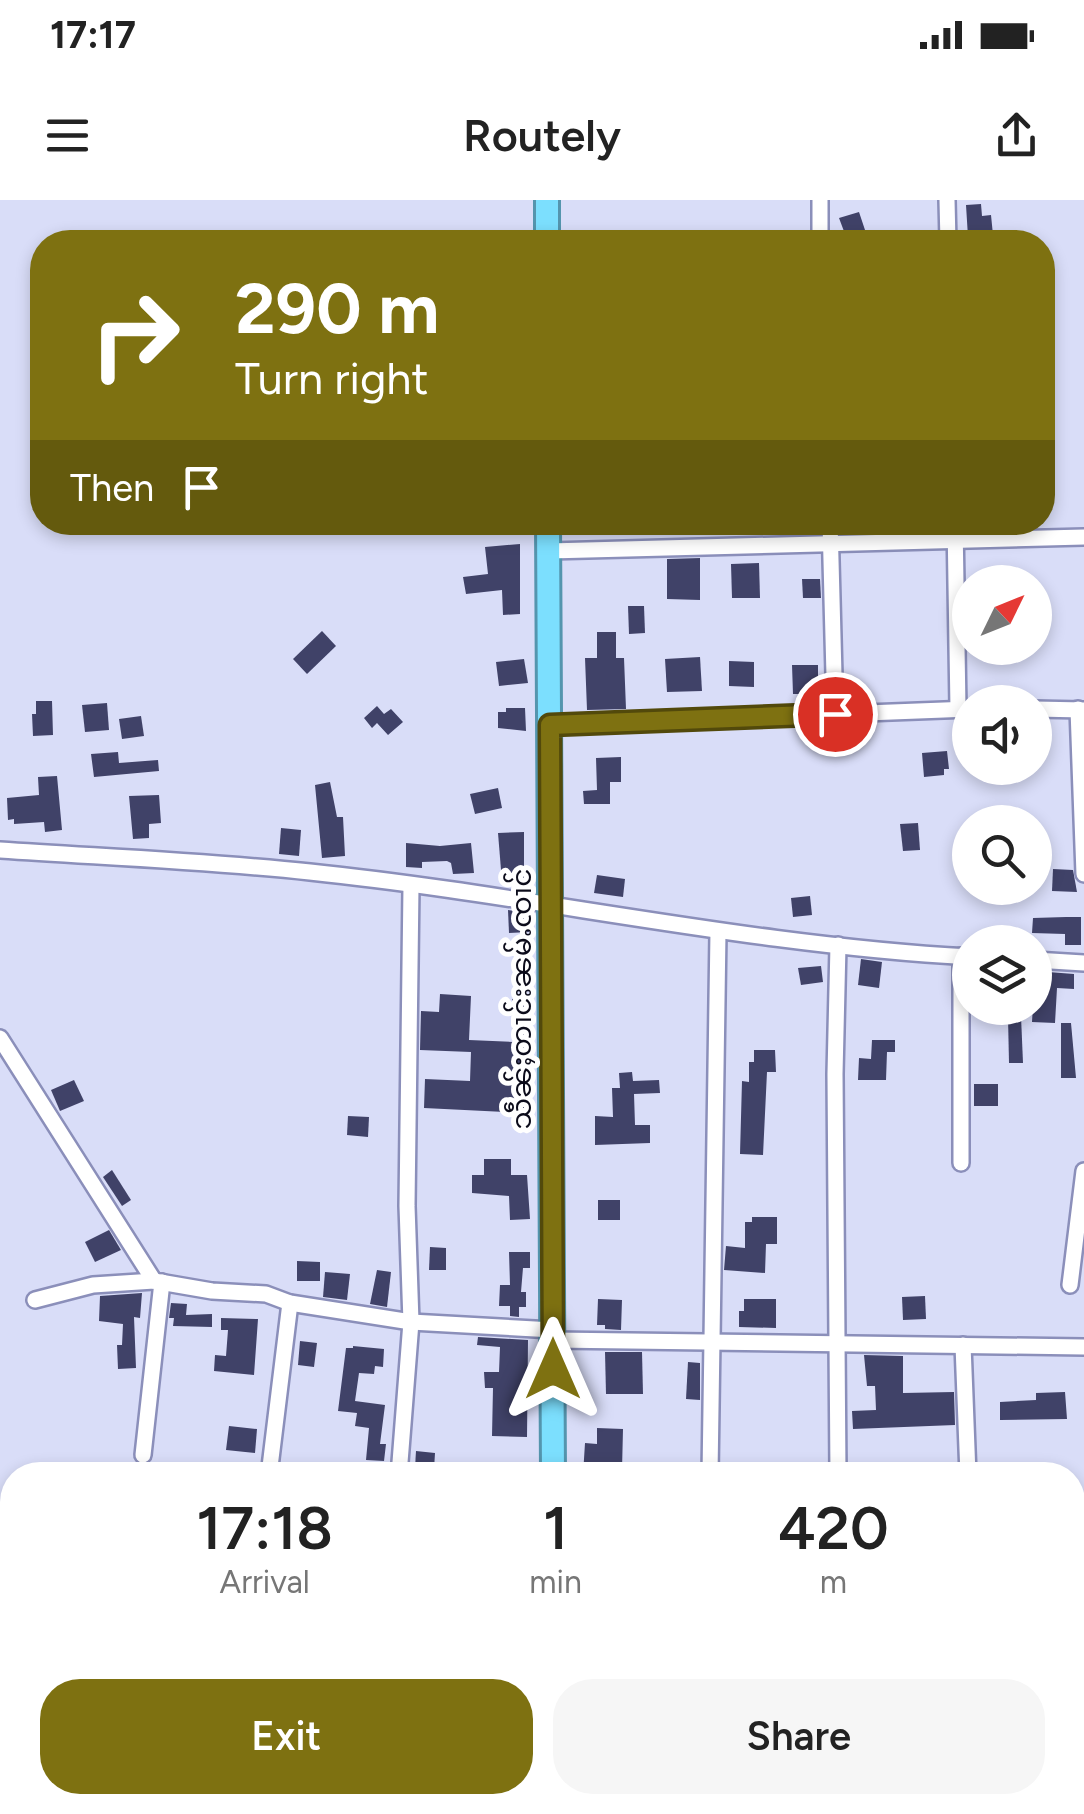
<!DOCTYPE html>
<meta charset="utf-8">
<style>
:root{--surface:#fff;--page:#f6f6f6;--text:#222;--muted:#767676;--accent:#7e7111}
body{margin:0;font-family:Figtree,"Noto Sans Myanmar",sans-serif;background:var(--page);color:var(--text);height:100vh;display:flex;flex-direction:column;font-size:38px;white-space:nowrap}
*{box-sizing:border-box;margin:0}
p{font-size:32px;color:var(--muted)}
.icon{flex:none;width:55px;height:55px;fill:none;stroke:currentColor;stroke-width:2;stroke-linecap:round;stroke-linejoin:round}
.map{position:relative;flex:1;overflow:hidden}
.drawer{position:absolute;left:0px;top:1262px;width:1085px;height:352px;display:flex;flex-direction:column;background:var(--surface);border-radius:40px 40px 0 0;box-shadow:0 5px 15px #0003}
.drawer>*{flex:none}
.guide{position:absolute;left:30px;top:30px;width:1025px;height:305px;border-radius:40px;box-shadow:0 5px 15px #0003;background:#7e7111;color:#fff;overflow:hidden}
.needle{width:65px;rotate:47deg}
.buttons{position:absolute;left:952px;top:365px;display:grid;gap:20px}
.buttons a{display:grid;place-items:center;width:100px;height:100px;border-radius:50%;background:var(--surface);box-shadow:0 5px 15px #0003;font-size:50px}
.pin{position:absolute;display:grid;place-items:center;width:85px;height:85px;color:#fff;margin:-42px;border:5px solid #fff;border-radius:50%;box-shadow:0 2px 10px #0007}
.me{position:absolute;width:110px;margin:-55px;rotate:0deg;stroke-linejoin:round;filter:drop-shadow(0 0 8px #0008)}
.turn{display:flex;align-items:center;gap:35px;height:210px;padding:0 40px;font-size:45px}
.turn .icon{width:130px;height:130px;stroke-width:2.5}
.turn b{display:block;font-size:70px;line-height:85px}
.then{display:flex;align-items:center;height:95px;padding:0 40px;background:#0003;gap:20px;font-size:38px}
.eta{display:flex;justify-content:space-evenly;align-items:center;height:170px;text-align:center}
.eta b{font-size:60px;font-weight:600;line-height:70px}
.action{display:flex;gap:20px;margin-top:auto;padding:20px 40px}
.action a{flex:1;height:115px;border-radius:40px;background:var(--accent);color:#fff;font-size:40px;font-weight:600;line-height:115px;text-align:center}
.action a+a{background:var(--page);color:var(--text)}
.status{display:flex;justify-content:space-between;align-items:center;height:70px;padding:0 50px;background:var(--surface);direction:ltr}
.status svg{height:28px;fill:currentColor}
header{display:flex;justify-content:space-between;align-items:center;height:130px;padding:0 40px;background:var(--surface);font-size:45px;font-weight:600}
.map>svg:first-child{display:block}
.building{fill:#404268}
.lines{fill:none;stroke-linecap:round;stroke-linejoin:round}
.minor-casing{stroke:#8b8fba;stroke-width:20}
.highway-casing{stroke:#5495ae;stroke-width:28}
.minor{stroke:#fff;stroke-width:15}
.highway{stroke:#7cdffe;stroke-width:22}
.route-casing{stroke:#52490b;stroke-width:25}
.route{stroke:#7e7111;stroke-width:18}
.labels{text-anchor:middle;stroke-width:10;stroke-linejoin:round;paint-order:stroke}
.street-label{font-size:28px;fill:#0b0b1a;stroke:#fff}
</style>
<div class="status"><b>17:17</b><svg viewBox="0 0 49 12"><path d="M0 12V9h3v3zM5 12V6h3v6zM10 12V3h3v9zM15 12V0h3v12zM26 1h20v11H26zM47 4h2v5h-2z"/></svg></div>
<header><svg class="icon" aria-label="menu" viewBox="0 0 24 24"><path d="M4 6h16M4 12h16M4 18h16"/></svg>Routely<svg class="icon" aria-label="share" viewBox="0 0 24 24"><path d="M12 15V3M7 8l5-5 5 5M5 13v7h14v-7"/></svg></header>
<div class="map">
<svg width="1084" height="1614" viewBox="0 0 1084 1614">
<rect width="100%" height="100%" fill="#d9ddf8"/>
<!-- building -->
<g class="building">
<path d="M 981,4 L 982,16 L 991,15 L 993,35 L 968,37 L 966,5 Z"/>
<path d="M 859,12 L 869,42 L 848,42 L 839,18 Z"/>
<path d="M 520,344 L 520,414 L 503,415 L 502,390 L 466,394 L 463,377 L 488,374 L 485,347 Z"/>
<path d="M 700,358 L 700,400 L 667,399 L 667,359 Z"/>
<path d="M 759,363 L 760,398 L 732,398 L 731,364 Z"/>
<path d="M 802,379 L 820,379 L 821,398 L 803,398 Z"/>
<path d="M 628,406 L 644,406 L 645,433 L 629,434 Z"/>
<path d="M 322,431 L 336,446 L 307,474 L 293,459 Z"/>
<path d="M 597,432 L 616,432 L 616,458 L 624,458 L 626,509 L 587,510 L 585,458 L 597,458 Z"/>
<path d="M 700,457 L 702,491 L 667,492 L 665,459 Z"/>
<path d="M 524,459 L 528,483 L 499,486 L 496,462 Z"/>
<path d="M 729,461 L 754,462 L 754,487 L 729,486 Z"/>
<path d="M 792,465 L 818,465 L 818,483 L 814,483 L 814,494 L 793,494 Z"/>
<path d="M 36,501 L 52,501 L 53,535 L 33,536 L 32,514 L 36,514 Z"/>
<path d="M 107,503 L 109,530 L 85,532 L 82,505 Z"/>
<path d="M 377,506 L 384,514 L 391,509 L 403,522 L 388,535 L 377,523 L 372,528 L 364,518 Z"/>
<path d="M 506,508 L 525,508 L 526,531 L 498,528 L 498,512 L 506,512 Z"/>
<path d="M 141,516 L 144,536 L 122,539 L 119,519 Z"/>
<path d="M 947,551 L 949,569 L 944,569 L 944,575 L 924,577 L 922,553 Z"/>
<path d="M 118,552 L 119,563 L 158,560 L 159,571 L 94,577 L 91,554 Z"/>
<path d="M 621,557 L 621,582 L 610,582 L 610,604 L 584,604 L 583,591 L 597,590 L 596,558 Z"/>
<path d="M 57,576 L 62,630 L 45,632 L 44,622 L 14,624 L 14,619 L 8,620 L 7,598 L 39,595 L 38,577 Z"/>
<path d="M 330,582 L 337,617 L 343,617 L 345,656 L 322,658 L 315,585 Z"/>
<path d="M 498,588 L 502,608 L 475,614 L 470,594 Z"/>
<path d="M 159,595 L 161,623 L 149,624 L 149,638 L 133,639 L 129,596 Z"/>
<path d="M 918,623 L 920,650 L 903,651 L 900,624 Z"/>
<path d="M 281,628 L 301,630 L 299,656 L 279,654 Z"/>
<path d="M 524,632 L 524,682 L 502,682 L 498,633 Z"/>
<path d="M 406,643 L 440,646 L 471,643 L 474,673 L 453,674 L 451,663 L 447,661 L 422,662 L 422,668 L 406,667 Z"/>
<path d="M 1053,669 L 1073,670 L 1077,692 L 1052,691 Z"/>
<path d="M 597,675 L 625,679 L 623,697 L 594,693 Z"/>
<path d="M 810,696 L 812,715 L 793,717 L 791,698 Z"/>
<path d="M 508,710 L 528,713 L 529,732 L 509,733 Z"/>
<path d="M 1066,717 L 1081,717 L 1081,745 L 1065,745 L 1065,734 L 1032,733 L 1033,718 Z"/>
<path d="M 861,759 L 882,762 L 879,788 L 858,785 Z"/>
<path d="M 821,766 L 823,782 L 801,785 L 798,768 Z"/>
<path d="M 1035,771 L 1074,774 L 1074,789 L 1057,788 L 1055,823 L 1032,822 Z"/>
<path d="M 440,794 L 471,796 L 469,840 L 513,842 L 512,799 L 529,800 L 528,913 L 424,908 L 425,879 L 470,881 L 471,852 L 420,850 L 421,811 L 439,812 Z"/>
<path d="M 1021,816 L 1023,863 L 1009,863 L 1008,817 Z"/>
<path d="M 1061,823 L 1071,823 L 1076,878 L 1061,878 Z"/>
<path d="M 872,840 L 895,840 L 895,852 L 887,852 L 886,880 L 858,880 L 859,858 L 871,859 Z"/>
<path d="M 754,850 L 775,850 L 776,872 L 767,872 L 763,955 L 740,954 L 742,881 L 749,882 L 749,862 L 754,862 Z"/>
<path d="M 632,872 L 633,881 L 659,880 L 660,893 L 634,894 L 635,925 L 650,925 L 650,943 L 595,945 L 595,916 L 613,917 L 612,888 L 620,888 L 619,873 Z"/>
<path d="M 74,880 L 84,901 L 60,911 L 51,890 Z"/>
<rect x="974" y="884" width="24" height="22"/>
<path d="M 348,916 L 369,917 L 368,937 L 347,935 Z"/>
<path d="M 484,959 L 511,959 L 511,975 L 527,975 L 530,1019 L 510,1020 L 509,996 L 472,993 L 472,975 L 484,975 Z"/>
<path d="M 112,970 L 131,1000 L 122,1006 L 103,977 Z"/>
<rect x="598" y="1000" width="22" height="20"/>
<path d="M 752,1017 L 777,1017 L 777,1044 L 766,1044 L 765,1073 L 724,1070 L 726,1046 L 745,1048 L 745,1022 L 752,1022 Z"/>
<path d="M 109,1030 L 121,1050 L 95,1062 L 85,1042 Z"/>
<path d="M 430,1047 L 446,1048 L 446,1070 L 429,1070 Z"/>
<path d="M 509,1052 L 530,1052 L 530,1068 L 523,1068 L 521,1092 L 526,1092 L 526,1107 L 519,1107 L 519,1117 L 510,1116 L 510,1106 L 499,1106 L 500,1085 L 510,1085 Z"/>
<path d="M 297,1061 L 320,1062 L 320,1081 L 297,1081 Z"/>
<path d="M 377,1070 L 391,1072 L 387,1107 L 370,1104 Z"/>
<path d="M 325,1072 L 350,1074 L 347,1100 L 323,1097 Z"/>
<path d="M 142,1093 L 140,1118 L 134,1117 L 136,1168 L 118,1169 L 117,1145 L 122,1145 L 123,1124 L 99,1121 L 100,1096 Z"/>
<path d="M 925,1096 L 926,1119 L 903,1120 L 902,1097 Z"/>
<path d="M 598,1099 L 622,1100 L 621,1130 L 605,1129 L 605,1125 L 597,1125 Z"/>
<path d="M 744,1099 L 776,1099 L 776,1128 L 739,1127 L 739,1111 L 744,1111 Z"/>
<path d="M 171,1103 L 187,1104 L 186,1115 L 212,1114 L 212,1127 L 173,1126 L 174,1118 L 169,1118 Z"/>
<path d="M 221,1118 L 258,1119 L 254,1175 L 214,1171 L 215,1155 L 226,1156 L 228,1130 L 221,1130 Z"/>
<path d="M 478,1137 L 528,1140 L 527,1237 L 492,1236 L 493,1188 L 485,1188 L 484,1172 L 499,1172 L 500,1147 L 477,1145 Z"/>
<path d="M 300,1141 L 317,1143 L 314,1167 L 298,1165 Z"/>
<path d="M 353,1146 L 384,1149 L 383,1167 L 375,1166 L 374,1174 L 359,1173 L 355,1201 L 385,1205 L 380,1244 L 386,1244 L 384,1261 L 366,1260 L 369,1228 L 355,1226 L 357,1213 L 338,1211 L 346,1148 L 353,1148 Z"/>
<path d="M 605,1152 L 642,1152 L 643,1194 L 606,1194 Z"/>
<path d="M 864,1155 L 903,1156 L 903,1193 L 954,1192 L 955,1225 L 853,1229 L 852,1211 L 876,1210 L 875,1186 L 867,1186 Z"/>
<path d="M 688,1162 L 700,1163 L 700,1200 L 686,1199 Z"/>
<path d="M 1065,1192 L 1067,1219 L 1000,1220 L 1000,1202 L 1036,1200 L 1036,1193 Z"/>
<path d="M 229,1226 L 257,1229 L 255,1253 L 226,1250 Z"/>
<path d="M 597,1228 L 623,1229 L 622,1270 L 618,1270 L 618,1275 L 583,1275 L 585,1243 L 597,1244 Z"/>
<path d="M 416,1251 L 435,1253 L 434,1270 L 415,1268 Z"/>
<path d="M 12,1477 L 12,1581 L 0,1583 L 0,1478 Z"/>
<path d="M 1084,1484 L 1084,1517 L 1072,1520 L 1072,1488 Z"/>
<path d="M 909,1602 L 941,1602 L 940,1614 L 908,1614 Z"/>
</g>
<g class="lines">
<defs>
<g id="minor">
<path d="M 820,0 L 820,42"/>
<path d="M 947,0 L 948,42"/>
<path d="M 830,322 L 835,514"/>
<path d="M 955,322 L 958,509"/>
<path d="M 549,351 L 1084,337"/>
<path d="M 1035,509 L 1084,510"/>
<path d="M 1078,509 L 1084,674"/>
<path d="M 550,525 L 970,509"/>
<path d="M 0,650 C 103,657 207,661 310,672 C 531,695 748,745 970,757"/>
<path d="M 838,745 L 835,874 L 838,1275"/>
<path d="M 961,756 L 961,963"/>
<path d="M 1035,760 L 1084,763"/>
<path d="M 0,838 L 154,1081"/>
<path d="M 1070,1085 L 1084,971"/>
<path d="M 35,1100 L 93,1085 L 154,1081 L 212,1091 L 266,1094 L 290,1103 L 411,1122 L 553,1130"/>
<path d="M 553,1140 L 1084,1147"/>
<path d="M 963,1145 L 968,1275"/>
<path d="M 143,1255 L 162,1082"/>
<path d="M 269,1275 L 290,1103"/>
<path d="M 399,1275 L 411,1122 L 407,1006 L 411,686"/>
<path d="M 710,1275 L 718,732"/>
<path d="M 1072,1394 L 1084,1392"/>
<path d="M 0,1601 L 12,1601"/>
<path d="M 87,1602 L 89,1614"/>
<path d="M 102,1602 L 216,1607 L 283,1602"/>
<path d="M 358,1602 L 359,1614"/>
<path d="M 523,1602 L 747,1614"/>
</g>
<g id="highway">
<path d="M 547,0 L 547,42"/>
<path d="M 548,322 L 553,1275"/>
<path d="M 496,1602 L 497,1614"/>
</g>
</defs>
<!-- minor casing -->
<use href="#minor" class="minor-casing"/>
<!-- highway casing -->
<use href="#highway" class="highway-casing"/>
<!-- minor -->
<use href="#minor" class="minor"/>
<!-- highway -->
<use href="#highway" class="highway"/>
</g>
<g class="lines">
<defs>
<path id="route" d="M 553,1169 L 550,525 L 835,514"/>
</defs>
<!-- route casing -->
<use href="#route" class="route-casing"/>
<!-- route -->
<use href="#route" class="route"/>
</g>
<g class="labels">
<!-- street labels -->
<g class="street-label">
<text transform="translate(521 799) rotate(-90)" y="10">သဵၼ်ႈတၢင်းၼမ်ႉၸၢင်</text>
</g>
</g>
</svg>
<div class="buttons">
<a><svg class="needle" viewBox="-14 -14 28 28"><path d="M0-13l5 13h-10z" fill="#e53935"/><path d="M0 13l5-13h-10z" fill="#767676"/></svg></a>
<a><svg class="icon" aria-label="sound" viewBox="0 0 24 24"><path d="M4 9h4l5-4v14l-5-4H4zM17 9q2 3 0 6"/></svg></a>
<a><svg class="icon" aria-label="search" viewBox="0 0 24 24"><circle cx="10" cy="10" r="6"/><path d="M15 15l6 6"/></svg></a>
<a><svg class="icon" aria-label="layers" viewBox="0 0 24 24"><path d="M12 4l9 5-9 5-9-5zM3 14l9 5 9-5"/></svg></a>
</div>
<div class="pin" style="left:835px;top:514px;background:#d93025"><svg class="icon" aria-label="arrive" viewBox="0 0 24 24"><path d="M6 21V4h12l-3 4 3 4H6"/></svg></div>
<svg class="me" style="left:553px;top:1169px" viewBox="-20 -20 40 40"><path d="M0-17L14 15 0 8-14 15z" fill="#7e7111" stroke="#fff" stroke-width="4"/></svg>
<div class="guide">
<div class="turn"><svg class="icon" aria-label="right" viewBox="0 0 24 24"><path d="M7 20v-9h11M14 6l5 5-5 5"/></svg><div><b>290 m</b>Turn right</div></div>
<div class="then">Then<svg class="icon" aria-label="arrive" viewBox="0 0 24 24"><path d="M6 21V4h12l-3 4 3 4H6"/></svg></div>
</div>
<section class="drawer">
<div class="eta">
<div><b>17:18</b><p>Arrival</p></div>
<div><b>1</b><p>min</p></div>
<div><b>420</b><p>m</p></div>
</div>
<div class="action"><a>Exit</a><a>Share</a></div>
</section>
</div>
